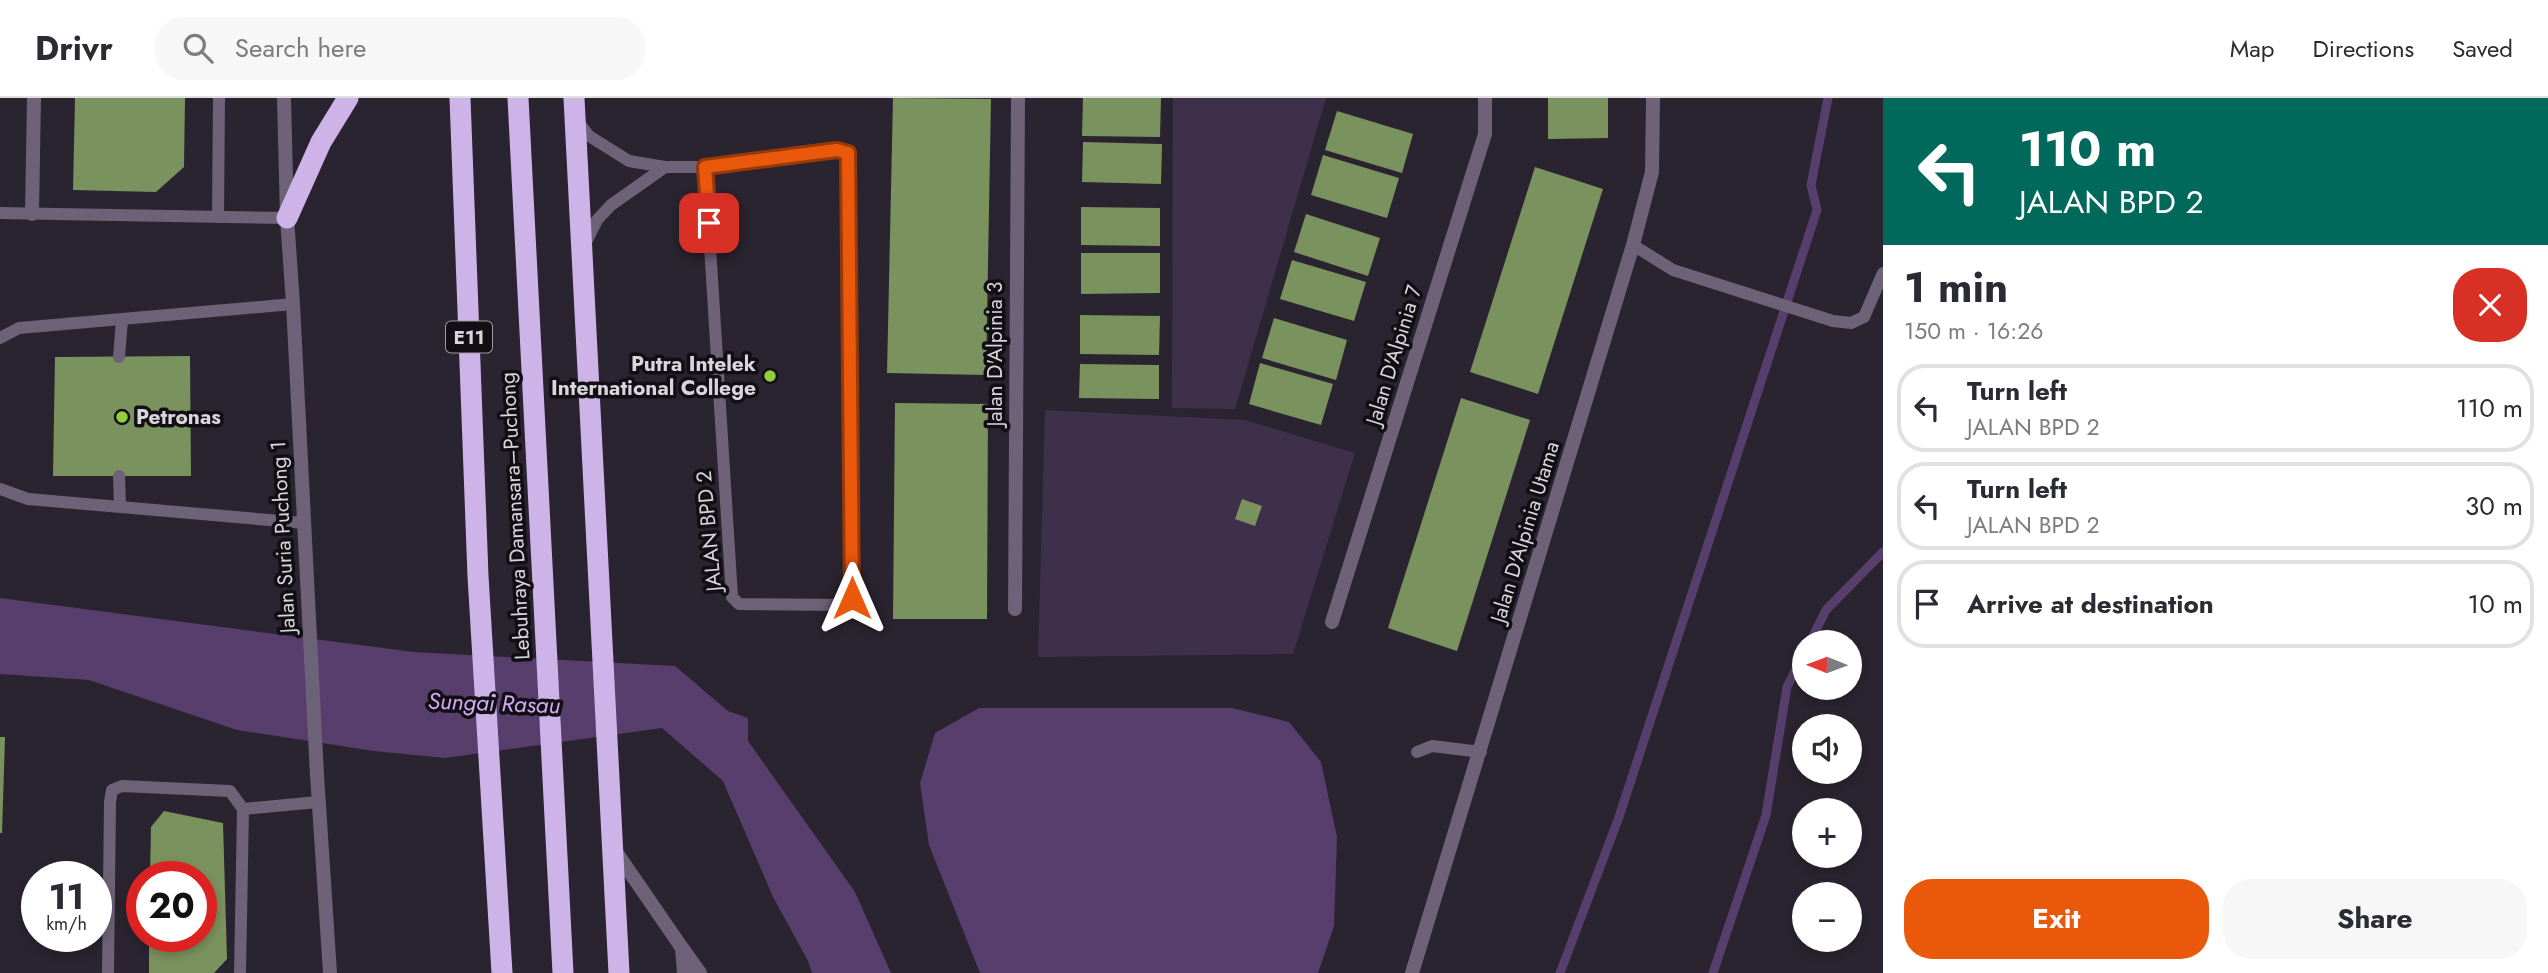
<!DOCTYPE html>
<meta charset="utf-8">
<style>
:root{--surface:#fff;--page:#f7f7f7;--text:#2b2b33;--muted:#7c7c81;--line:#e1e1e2;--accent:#ea580c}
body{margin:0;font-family:Jost,sans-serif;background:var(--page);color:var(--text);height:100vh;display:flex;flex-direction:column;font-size:26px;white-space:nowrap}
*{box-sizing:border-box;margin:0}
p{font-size:23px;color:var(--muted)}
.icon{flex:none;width:38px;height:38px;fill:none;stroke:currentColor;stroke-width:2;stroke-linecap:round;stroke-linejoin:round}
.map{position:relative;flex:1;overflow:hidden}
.drawer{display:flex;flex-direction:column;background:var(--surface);width:665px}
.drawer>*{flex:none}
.top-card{background:#00695c;color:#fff;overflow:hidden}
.needle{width:46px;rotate:271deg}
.tools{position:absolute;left:1792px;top:532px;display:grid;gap:14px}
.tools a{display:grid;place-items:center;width:70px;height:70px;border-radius:50%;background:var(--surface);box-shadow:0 4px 10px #0003;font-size:35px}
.speed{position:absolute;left:21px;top:763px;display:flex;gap:14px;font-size:35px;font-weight:700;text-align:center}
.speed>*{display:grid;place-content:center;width:91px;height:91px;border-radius:50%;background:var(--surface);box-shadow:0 4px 10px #0003;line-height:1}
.speed small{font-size:18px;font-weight:400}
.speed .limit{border:10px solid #d22;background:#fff;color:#111}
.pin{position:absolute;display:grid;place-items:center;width:60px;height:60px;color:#fff;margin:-30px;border-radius:14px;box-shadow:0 4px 10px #0006}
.me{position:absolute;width:77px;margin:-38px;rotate:0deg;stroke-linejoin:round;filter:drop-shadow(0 0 5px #0008)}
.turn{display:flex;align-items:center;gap:24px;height:147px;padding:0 21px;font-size:32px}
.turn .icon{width:91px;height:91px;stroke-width:2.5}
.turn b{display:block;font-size:49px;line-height:60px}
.round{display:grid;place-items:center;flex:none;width:74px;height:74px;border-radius:28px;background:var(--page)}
.overview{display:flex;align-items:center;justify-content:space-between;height:119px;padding:0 21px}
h1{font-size:42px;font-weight:700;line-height:52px}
.cta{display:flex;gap:14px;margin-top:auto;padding:14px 21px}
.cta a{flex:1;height:80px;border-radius:28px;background:var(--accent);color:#fff;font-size:28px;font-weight:700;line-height:80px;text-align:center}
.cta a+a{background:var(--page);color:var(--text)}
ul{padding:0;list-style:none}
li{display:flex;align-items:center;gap:21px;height:88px;margin:0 14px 10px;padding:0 7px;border:4px solid var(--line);border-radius:28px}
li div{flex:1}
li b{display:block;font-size:26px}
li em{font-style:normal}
header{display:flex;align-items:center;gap:42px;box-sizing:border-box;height:98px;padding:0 35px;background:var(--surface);border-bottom:2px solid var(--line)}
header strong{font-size:33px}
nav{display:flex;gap:38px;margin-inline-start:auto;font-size:24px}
.search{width:490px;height:63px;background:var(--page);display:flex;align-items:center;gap:18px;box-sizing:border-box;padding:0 24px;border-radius:28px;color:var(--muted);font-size:26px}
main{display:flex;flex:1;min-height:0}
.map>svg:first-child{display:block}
.green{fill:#3e304b}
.water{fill:#573e6c}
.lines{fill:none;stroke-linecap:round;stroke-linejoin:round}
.stream{stroke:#573e6c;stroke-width:9}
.building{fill:#7a925e}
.service{stroke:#6d6277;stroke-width:12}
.minor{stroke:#6d6277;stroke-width:14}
.motorway{stroke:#ceb3e9;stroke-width:21}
.route-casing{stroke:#983908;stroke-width:18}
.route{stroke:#ea580c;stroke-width:12}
.poi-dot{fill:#93cd3d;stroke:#110f14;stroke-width:2.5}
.labels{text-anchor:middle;stroke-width:7;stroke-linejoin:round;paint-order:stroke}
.shield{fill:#110f14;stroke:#9d9aa1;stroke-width:2}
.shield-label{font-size:19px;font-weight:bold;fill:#d9d5dd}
.street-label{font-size:21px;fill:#d9d5dd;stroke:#110f14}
.poi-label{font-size:21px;font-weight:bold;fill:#d9d5dd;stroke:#110f14;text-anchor:end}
.water-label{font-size:23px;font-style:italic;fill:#d1abf5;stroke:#110f14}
</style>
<header>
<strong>Drivr</strong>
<div class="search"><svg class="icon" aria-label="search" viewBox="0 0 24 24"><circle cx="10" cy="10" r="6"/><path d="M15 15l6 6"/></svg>Search here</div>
<nav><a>Map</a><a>Directions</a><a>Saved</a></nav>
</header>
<main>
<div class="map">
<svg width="1883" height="875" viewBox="0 0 1883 875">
<rect width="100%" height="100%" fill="#2a2430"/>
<!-- green -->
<g class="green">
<path d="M 1173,0 L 1326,0 L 1235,311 L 1172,310 Z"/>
<path d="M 1045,312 L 1245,322 L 1355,355 L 1293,556 L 1038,559 Z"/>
</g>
<!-- water -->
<g class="water">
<path d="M 0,500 L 414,554 L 675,568 L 728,613 L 748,620 L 748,643 L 855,794 L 891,875 L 812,875 L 808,863 L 773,799 L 723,683 L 662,630 L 445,660 L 374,653 L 237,632 L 89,582 L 0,576 Z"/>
<path d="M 979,610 L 1232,610 L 1289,624 L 1321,664 L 1337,739 L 1334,828 L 1318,875 L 980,875 L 929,747 L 920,685 L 935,635 Z"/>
</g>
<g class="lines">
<!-- stream -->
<g class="stream">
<path d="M 1810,544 L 1826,512 L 1883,454"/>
<path d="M 1560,875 L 1619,719 L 1817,112 L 1811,87 L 1828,0"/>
<path d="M 1713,875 L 1766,717 L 1787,589 L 1804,555"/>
</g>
</g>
<!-- building -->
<g class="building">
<path d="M 75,0 L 185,0 L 184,69 L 156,94 L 73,92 Z"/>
<path d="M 893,0 L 991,1 L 986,277 L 887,275 Z"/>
<path d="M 1083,0 L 1161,0 L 1160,39 L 1082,38 Z"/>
<path d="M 1548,0 L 1608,0 L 1608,40 L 1548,41 Z"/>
<path d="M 1337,13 L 1413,36 L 1402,75 L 1325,52 Z"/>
<path d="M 1083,44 L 1162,46 L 1161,86 L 1082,84 Z"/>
<path d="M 1323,57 L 1399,80 L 1387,120 L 1311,97 Z"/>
<path d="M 1535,69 L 1603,91 L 1538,296 L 1470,274 Z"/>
<path d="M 1081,109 L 1160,110 L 1160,148 L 1081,147 Z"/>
<path d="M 1306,116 L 1380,140 L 1368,178 L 1294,154 Z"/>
<path d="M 1081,155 L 1160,155 L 1160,195 L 1081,196 Z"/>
<path d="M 1292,162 L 1366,184 L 1354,223 L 1280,201 Z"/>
<path d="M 1080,217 L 1160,218 L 1159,257 L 1080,256 Z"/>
<path d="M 1274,220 L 1347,242 L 1336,282 L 1262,260 Z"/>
<path d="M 190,258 L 191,378 L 53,378 L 55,259 Z"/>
<path d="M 1260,265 L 1333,286 L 1321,327 L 1249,306 Z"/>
<path d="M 1080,266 L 1159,267 L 1159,301 L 1079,300 Z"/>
<path d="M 1461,300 L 1530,322 L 1457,553 L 1388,530 Z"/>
<path d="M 895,305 L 988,306 L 987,521 L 893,521 Z"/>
<path d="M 1242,401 L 1262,408 L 1255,428 L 1235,421 Z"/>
<path d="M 0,639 L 5,639 L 2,735 L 0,735 Z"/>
<path d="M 164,713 L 223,725 L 227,861 L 214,875 L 149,875 L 149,838 L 201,838 L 201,779 L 150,779 L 151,729 Z"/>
</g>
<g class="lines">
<!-- service -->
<g class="service">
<path d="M 577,22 L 589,38 L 629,63 L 665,69 L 705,69 L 837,52 L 848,55 L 852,500 L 848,507 L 739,506 L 732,499 L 705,69"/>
<path d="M 0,115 L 287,120"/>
<path d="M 218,119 L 219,0"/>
<path d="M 1633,147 L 1673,172 L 1833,223 L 1851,225 L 1864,219 L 1883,175"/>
<path d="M 584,148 L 597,122 L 611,107 L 665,69"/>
<path d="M 0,240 L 19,230 L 293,206"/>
<path d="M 119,259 L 122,222"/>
<path d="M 119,378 L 120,408"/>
<path d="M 0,391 L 28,401 L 304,425"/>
<path d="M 1417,654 L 1432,648 L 1481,654"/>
<path d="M 243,711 L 318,704"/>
<path d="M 108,875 L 110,704 L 112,692 L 122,688 L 230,693 L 243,711 L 240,875"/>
</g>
<!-- minor -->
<g class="minor">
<path d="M 284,0 L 287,120 L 293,206 L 317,677 L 330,875"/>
<path d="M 32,116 L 34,0"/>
<path d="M 1015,511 L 1018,0"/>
<path d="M 1332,524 L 1485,36 L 1485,0"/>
<path d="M 614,751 L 682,850 L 684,875"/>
<path d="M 683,851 L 700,875"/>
<path d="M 1412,875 L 1633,147 L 1652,74 L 1653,0"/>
</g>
<!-- motorway -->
<g class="motorway">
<path d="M 460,0 L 478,478 L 502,875"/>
<path d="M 518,0 L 563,875"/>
<path d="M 574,0 L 619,875"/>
<path d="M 287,120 L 321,44 L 348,0"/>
</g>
</g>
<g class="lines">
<defs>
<path id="route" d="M 709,125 L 705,69 L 837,52 L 848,55 L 852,500"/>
</defs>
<!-- route casing -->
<use href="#route" class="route-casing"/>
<!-- route -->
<use href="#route" class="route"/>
</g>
<!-- markers -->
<g class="poi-dot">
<circle cx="770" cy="278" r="7"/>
<circle cx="122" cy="319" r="7"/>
</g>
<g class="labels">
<!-- shield labels -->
<rect class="shield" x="446" y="223.5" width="46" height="31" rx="5"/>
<g class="shield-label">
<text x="469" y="246">E11</text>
</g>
<!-- street labels -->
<g class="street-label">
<text transform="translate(995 256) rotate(-90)" y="7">Jalan D'Alpinia 3</text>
<text transform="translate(1394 257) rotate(-73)" y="7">Jalan D'Alpinia 7</text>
<text transform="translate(515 418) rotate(-93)" y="7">Lebuhraya Damansara–Puchong</text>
<text transform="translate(709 433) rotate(-95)" y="7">JALAN BPD 2</text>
<text transform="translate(1525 434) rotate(-73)" y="7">Jalan D'Alpinia Utama</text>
<text transform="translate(283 439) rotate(-93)" y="7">Jalan Suria Puchong 1</text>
</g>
<!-- poi labels -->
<g class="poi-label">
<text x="756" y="273">Putra Intelek<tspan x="756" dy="24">International College</tspan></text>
<text x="136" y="326" text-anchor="start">Petronas</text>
</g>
<!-- water labels -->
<g class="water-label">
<text transform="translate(494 605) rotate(2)" y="8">Sungai Rasau</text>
</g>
</g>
</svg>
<div class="tools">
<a><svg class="needle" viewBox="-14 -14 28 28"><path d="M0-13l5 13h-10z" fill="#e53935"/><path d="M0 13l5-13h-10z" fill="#7c7c81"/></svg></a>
<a><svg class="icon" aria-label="sound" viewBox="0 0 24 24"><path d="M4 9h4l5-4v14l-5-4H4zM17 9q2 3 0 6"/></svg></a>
<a>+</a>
<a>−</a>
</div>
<div class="speed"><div>11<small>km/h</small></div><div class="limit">20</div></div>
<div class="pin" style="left:709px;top:125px;background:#d93025"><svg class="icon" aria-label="arrive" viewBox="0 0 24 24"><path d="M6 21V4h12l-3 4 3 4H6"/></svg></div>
<svg class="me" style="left:852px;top:500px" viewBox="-20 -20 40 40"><path d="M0-17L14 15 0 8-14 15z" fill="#ea580c" stroke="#fff" stroke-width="4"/></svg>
</div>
<section class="drawer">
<div class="top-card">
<div class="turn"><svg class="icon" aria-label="left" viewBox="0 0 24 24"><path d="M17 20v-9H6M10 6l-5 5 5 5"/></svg><div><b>110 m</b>JALAN BPD 2</div></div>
</div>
<div class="overview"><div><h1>1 min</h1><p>150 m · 16:26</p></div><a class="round" style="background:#d93025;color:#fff"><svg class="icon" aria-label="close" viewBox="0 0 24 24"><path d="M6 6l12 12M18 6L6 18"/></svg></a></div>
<ul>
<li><svg class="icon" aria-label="left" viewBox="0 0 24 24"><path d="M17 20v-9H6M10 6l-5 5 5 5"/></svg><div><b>Turn left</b><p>JALAN BPD 2</p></div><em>110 m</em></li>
<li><svg class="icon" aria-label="left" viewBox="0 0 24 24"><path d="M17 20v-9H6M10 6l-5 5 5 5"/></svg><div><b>Turn left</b><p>JALAN BPD 2</p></div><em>30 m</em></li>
<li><svg class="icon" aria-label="arrive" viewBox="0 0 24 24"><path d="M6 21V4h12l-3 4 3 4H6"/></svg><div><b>Arrive at destination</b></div><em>10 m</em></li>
</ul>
<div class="cta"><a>Exit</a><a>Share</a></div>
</section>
</main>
